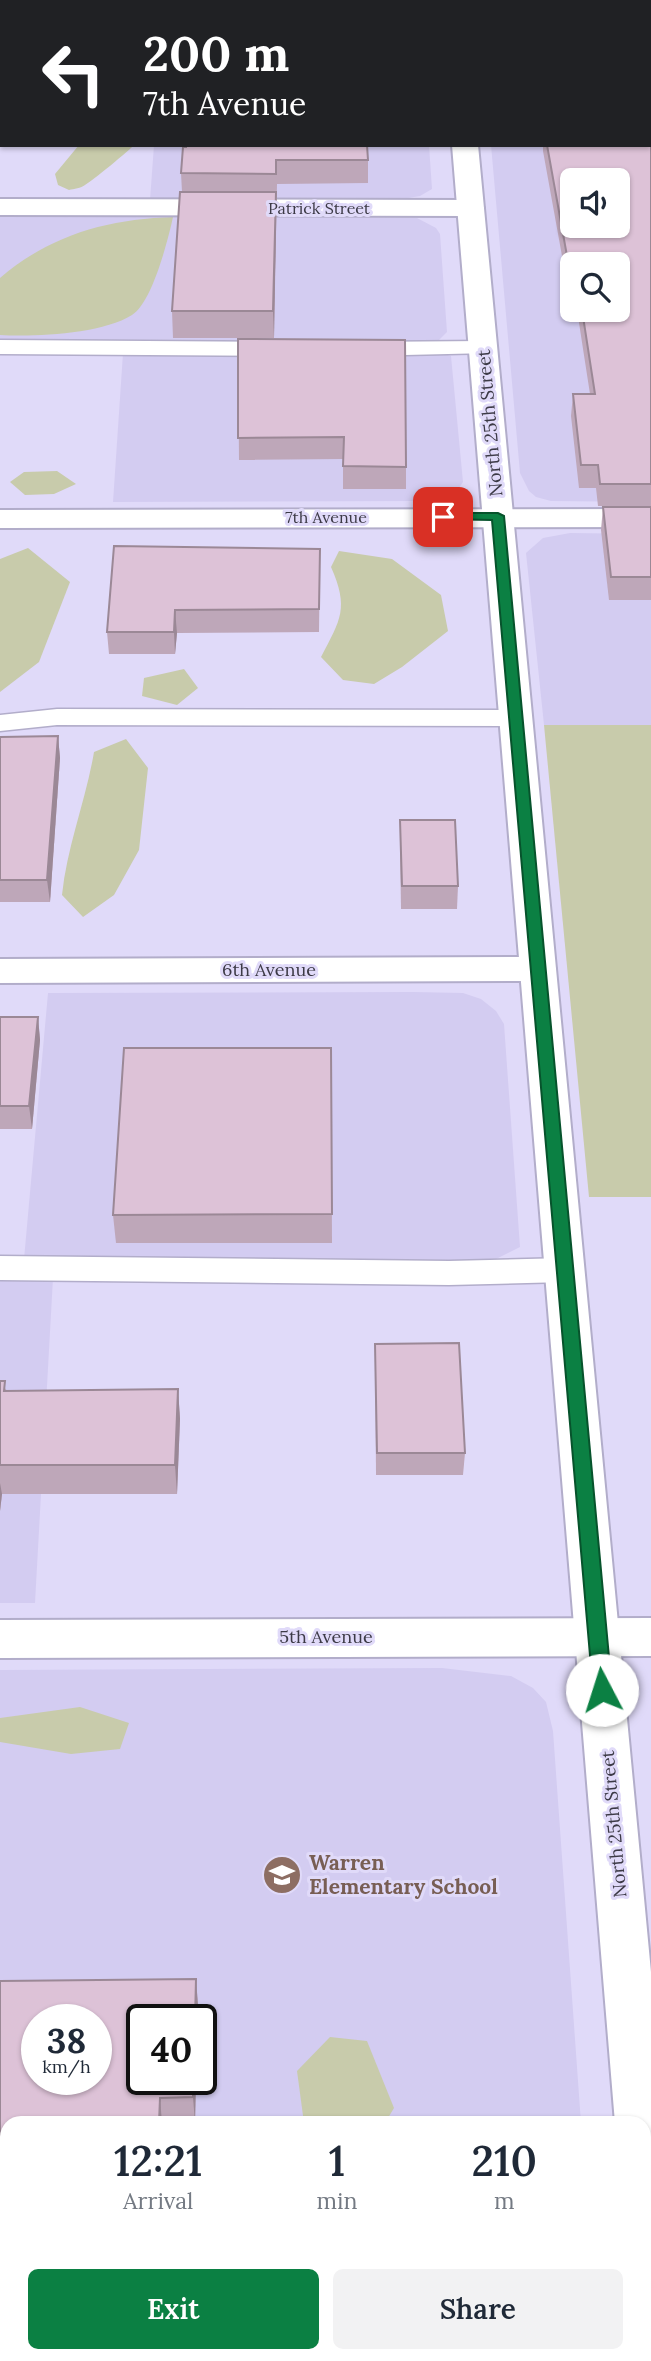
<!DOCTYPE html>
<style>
:root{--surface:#fff;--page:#f2f2f3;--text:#1f2937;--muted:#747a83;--accent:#0b8043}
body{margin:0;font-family:Lora,serif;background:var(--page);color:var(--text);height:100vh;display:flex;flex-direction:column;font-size:26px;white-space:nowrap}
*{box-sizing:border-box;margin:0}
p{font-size:23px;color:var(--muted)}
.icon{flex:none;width:38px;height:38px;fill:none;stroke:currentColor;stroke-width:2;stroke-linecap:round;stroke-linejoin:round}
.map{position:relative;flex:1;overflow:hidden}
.sheet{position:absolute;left:0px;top:2116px;width:651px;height:247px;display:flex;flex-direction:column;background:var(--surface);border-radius:21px 21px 0 0;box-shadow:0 2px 5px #0004}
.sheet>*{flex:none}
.top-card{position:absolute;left:0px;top:0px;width:651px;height:147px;box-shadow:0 2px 5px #0004;background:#202124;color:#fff;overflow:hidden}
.buttons{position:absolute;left:560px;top:168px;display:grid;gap:14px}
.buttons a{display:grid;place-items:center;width:70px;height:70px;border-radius:10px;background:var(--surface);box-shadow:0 2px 5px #0004;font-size:35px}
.speed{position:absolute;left:21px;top:2004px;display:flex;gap:14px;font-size:35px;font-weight:700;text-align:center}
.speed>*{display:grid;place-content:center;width:91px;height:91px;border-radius:50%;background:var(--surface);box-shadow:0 2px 5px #0004;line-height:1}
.speed small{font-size:18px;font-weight:400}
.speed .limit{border:4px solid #111;border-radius:10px;background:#fff;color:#111}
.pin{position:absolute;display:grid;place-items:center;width:60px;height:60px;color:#fff;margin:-30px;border-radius:14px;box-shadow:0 4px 10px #0006}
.me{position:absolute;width:77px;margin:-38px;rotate:355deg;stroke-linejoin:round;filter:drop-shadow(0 0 5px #0008)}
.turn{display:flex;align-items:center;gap:24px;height:147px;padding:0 28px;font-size:32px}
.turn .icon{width:91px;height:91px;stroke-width:2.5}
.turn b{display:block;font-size:49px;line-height:60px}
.eta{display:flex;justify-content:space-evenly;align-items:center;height:119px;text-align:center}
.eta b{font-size:42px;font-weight:600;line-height:49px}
.cta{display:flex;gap:14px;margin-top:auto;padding:14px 28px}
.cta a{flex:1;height:80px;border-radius:10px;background:var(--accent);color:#fff;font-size:28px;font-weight:600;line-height:80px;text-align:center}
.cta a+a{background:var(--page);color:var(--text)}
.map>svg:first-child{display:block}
.built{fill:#d3ccf1;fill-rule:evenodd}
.green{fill:#c8cbab}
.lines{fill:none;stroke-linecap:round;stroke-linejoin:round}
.lane-casing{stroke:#b2adca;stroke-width:3}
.street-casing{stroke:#b2adca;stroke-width:4}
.secondary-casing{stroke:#b2adca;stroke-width:4}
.lane{fill:#fff;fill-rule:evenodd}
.street{fill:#fff;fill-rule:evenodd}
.secondary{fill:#fff;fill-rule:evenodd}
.wall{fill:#bea7b9;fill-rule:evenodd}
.shaded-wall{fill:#9b8896}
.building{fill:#ddc2d7;stroke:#9b8896;stroke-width:2;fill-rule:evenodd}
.route{fill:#0b8043;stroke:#07532c;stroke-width:2}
.labels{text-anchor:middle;stroke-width:6;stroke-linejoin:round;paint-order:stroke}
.far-street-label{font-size:16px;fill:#3c3a46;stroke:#e0daf9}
.street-label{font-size:18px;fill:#3c3a46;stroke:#e0daf9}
.near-education-label{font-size:21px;font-weight:bold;fill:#785e54;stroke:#e0daf9;text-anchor:start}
</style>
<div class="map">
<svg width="651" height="2361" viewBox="0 0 651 2361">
<rect width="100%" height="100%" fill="#e0daf9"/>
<!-- built -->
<g class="built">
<path d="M 649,82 L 651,502 L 551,501 L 536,497 L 529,491 L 520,473 L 491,145 L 649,145 ZM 572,180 L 618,180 L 618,226 L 572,226 ZM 572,264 L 618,264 L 618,310 L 572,310 Z"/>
<path d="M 154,145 L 429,145 L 432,189 L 420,196 L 397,200 L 150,200 Z"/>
<path d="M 0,215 L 417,218 L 436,228 L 440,234 L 447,332 L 439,340 L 426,343 L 0,342 Z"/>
<path d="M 123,353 L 444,354 L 451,356 L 463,482 L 457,491 L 440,498 L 420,501 L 113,502 Z"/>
<path d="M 570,533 L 651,534 L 651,725 L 544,725 L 526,553 L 543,538 Z"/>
<path d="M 413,992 L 463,993 L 481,999 L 496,1011 L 504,1024 L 520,1247 L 496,1259 L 445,1262 L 24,1259 L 48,993 Z"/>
<path d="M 53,1278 L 35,1603 L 0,1603 L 0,1279 Z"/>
<path d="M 442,1668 L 511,1676 L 533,1688 L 546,1702 L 553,1731 L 581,2123 L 7,2123 L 7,2356 L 598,2356 L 598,2361 L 0,2361 L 0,1670 ZM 37,2020 L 96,2020 L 96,2079 L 37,2079 ZM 142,2020 L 201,2020 L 201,2079 L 142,2079 Z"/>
</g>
<!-- green -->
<g class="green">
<path d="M 79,145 L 134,145 C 131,149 91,182 85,185 C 81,188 74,189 69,190 L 58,185 L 55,174 Z"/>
<path d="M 173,217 C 168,240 152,303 132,315 C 102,334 35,337 0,335 L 0,278 C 50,235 108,219 173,217 Z"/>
<path d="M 57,471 L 76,484 L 54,494 L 25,495 L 10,482 L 24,472 Z"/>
<path d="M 28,548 L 70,582 L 39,662 L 0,692 L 0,559 Z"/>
<path d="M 339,551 L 392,559 L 441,595 L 448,631 L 402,667 L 374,684 L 343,680 L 321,657 C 341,619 349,608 331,567 Z"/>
<path d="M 184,669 L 198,688 L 177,705 L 142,696 L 144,678 Z"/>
<path d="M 544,725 L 651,725 L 651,1197 L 589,1197 Z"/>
<path d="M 126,739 L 148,768 L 139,850 L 114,895 L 83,917 L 62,895 C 67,846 86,800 94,752 Z"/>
<path d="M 80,1707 L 129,1723 L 120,1749 L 71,1754 L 0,1742 L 0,1718 Z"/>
<path d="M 330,2037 L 367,2041 L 394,2108 L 385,2123 L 304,2123 L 297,2071 Z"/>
</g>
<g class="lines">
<defs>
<g id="lane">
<rect x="168" y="0" width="20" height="2"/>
<path d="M 0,340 L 282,342 L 290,344 L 293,349 L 290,354 L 282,356 L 0,354 Z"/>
<path d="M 483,341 L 491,343 L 494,348 L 491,353 L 362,356 L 354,354 L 351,349 L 354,344 L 362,342 Z"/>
<path d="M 57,709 L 516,710 L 525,712 L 529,718 L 525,724 L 516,726 L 57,725 L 0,731 L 0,715 Z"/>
<path d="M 0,1256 L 449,1261 L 565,1258 L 576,1261 L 581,1270 L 576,1279 L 565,1282 L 449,1285 L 0,1280 Z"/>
</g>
<g id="street">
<path d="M 0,199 L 471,200 L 480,203 L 484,208 L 480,213 L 471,216 L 0,215 Z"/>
<path d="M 651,509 L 651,527 L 0,528 L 0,510 Z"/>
<path d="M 538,957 L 551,960 L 556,969 L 551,978 L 538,981 L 0,983 L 0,959 Z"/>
<path d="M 651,1618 L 651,1656 L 0,1658 L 0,1620 Z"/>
</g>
<g id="secondary">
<rect x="440" y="0" width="24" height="2"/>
<rect x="649" y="61" width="2" height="14"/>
<rect x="0" y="63" width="2" height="14"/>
<path d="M 452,145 L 478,145 L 651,1972 L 651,2269 L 644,2266 L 644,2123 L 615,2123 Z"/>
</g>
</defs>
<!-- lane casing -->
<use href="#lane" class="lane-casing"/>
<!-- street casing -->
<use href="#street" class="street-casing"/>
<!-- secondary casing -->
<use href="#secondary" class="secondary-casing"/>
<!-- lane -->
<use href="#lane" class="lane"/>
<!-- street -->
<use href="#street" class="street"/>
<!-- secondary -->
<use href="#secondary" class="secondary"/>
</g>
<!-- wall -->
<g class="wall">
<path d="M 651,130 L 651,506 L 598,506 L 596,488 L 579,488 L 571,416 L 573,394 L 590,394 L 577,310 L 618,310 L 572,264 L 572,289 L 568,289 L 543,151 L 543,145 L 649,145 Z"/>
<path d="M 183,147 L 368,160 L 368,183 L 277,184 L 274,338 L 173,338 L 172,311 L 182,192 L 181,173 Z"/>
<path d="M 238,339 L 406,467 L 406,489 L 343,489 L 343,459 L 239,460 Z"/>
<path d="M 603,507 L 651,507 L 651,600 L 609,600 L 601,530 Z"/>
<path d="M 320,549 L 319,632 L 177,633 L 175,654 L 109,654 L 107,632 Z"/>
<path d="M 58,736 L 60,758 L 50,902 L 0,902 L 0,737 Z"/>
<path d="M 400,820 L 458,886 L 457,909 L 401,909 L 400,844 Z"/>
<path d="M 0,1017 L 38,1017 L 40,1040 L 32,1129 L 0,1129 Z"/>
<path d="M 331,1048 L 332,1243 L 116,1243 L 113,1215 Z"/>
<path d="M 375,1344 L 465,1453 L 463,1475 L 376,1475 Z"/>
<path d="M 0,1381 L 7,1391 L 178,1389 L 180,1419 L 177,1494 L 2,1494 L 0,1511 Z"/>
<path d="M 196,1979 L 198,2006 L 197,2020 L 142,2020 L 142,2079 L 196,2079 L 195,2123 L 7,2123 L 7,2356 L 155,2356 L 155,2361 L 0,2361 L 0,1981 ZM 37,2020 L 96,2020 L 96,2079 L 37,2079 Z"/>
</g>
<!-- shaded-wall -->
<g class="shaded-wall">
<path d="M 276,192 L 276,218 L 274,338 L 273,311 Z"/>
<path d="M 175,610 L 177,633 L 175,654 L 174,632 Z"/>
<path d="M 58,736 L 60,758 L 50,902 L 47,880 Z"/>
<path d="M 38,1017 L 40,1040 L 32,1129 L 29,1106 Z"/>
<path d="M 178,1389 L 180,1419 L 177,1494 L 175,1465 Z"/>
<path d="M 0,1483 L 2,1494 L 0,1511 Z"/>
<path d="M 196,1979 L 198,2006 L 197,2020 L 195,2020 Z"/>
<path d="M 193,2079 L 196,2079 L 195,2123 L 193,2097 Z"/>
<path d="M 160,2098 L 162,2123 L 159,2123 Z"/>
<rect x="151" y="2356" width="4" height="5"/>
</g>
<!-- building -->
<g class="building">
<rect x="197" y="0" width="116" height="2"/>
<path d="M 649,130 L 651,130 L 651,484 L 600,484 L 598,465 L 581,465 L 573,394 L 595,394 L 582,310 L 618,310 L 618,264 L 572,264 L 572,267 L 569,267 L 547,145 L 649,145 ZM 572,180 L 618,180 L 618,226 L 572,226 Z"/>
<path d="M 186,145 L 367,145 L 368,160 L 276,160 L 276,174 L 181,173 L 183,147 L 186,147 Z"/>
<path d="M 180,192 L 276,192 L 273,311 L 172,311 Z"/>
<path d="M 238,339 L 405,340 L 406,467 L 343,466 L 344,437 L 238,438 Z"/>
<path d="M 603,507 L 651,507 L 651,577 L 611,577 Z"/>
<path d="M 114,546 L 320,549 L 319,609 L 175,610 L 174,632 L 107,632 Z"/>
<path d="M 58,736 L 47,880 L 0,880 L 0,737 Z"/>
<path d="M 400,820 L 455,820 L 458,886 L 402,886 Z"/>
<path d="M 0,1017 L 38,1017 L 29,1106 L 0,1106 Z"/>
<path d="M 124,1048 L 331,1048 L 332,1214 L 113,1215 Z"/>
<path d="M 459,1343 L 465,1453 L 377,1453 L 375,1344 Z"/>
<path d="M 0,1381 L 5,1381 L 4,1391 L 178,1389 L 175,1465 L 0,1465 Z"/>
<path d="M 196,1979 L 195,2020 L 142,2020 L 142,2079 L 193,2079 L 193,2097 L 160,2098 L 159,2123 L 7,2123 L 7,2356 L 151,2356 L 151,2361 L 0,2361 L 0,1981 ZM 37,2020 L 96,2020 L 96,2079 L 37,2079 Z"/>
</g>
<!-- route -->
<path class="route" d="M 443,513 L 498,513 L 504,516 L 612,1690 L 609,1696 L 602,1698 L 596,1696 L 593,1690 L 492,520 L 438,519 L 438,514 Z"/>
<!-- icons -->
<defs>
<symbol id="school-disc" viewBox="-11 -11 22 22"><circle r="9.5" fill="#8d6e63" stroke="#e0daf9"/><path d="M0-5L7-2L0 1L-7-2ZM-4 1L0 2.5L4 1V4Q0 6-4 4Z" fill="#fff"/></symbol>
</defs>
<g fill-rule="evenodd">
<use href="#school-disc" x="260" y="1853" width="44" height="44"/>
</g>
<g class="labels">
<!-- far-street labels -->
<g class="far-street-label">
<text x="319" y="214">Patrick Street</text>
<text x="326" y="523">7th Avenue</text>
</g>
<!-- street labels -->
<g class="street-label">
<text transform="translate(490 423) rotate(-95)" y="6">North 25th Street</text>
<text x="269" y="976">6th Avenue</text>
<text x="326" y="1643">5th Avenue</text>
<text transform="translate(614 1824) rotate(-95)" y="6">North 25th Street</text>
</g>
<!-- near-education labels -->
<g class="near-education-label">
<text x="309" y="1870">Warren<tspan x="309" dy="24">Elementary School</tspan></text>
</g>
</g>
</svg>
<div class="buttons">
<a><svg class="icon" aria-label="sound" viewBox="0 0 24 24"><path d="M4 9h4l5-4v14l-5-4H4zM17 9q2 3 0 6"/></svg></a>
<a><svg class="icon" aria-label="search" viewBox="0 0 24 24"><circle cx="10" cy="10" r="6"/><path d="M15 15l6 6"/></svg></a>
</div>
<div class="speed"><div>38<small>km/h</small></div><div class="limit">40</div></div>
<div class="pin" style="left:443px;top:517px;background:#d93025"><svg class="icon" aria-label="arrive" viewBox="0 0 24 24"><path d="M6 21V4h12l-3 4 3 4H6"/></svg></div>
<svg class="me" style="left:602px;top:1690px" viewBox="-20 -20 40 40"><circle r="19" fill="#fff"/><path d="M0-13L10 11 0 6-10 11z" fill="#0b8043"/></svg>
<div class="top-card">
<div class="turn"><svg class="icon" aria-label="left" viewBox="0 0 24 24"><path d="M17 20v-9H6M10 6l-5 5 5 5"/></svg><div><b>200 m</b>7th Avenue</div></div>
</div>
<section class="sheet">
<div class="eta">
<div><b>12:21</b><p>Arrival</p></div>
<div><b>1</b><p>min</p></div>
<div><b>210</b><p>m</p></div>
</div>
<div class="cta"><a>Exit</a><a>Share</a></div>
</section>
</div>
